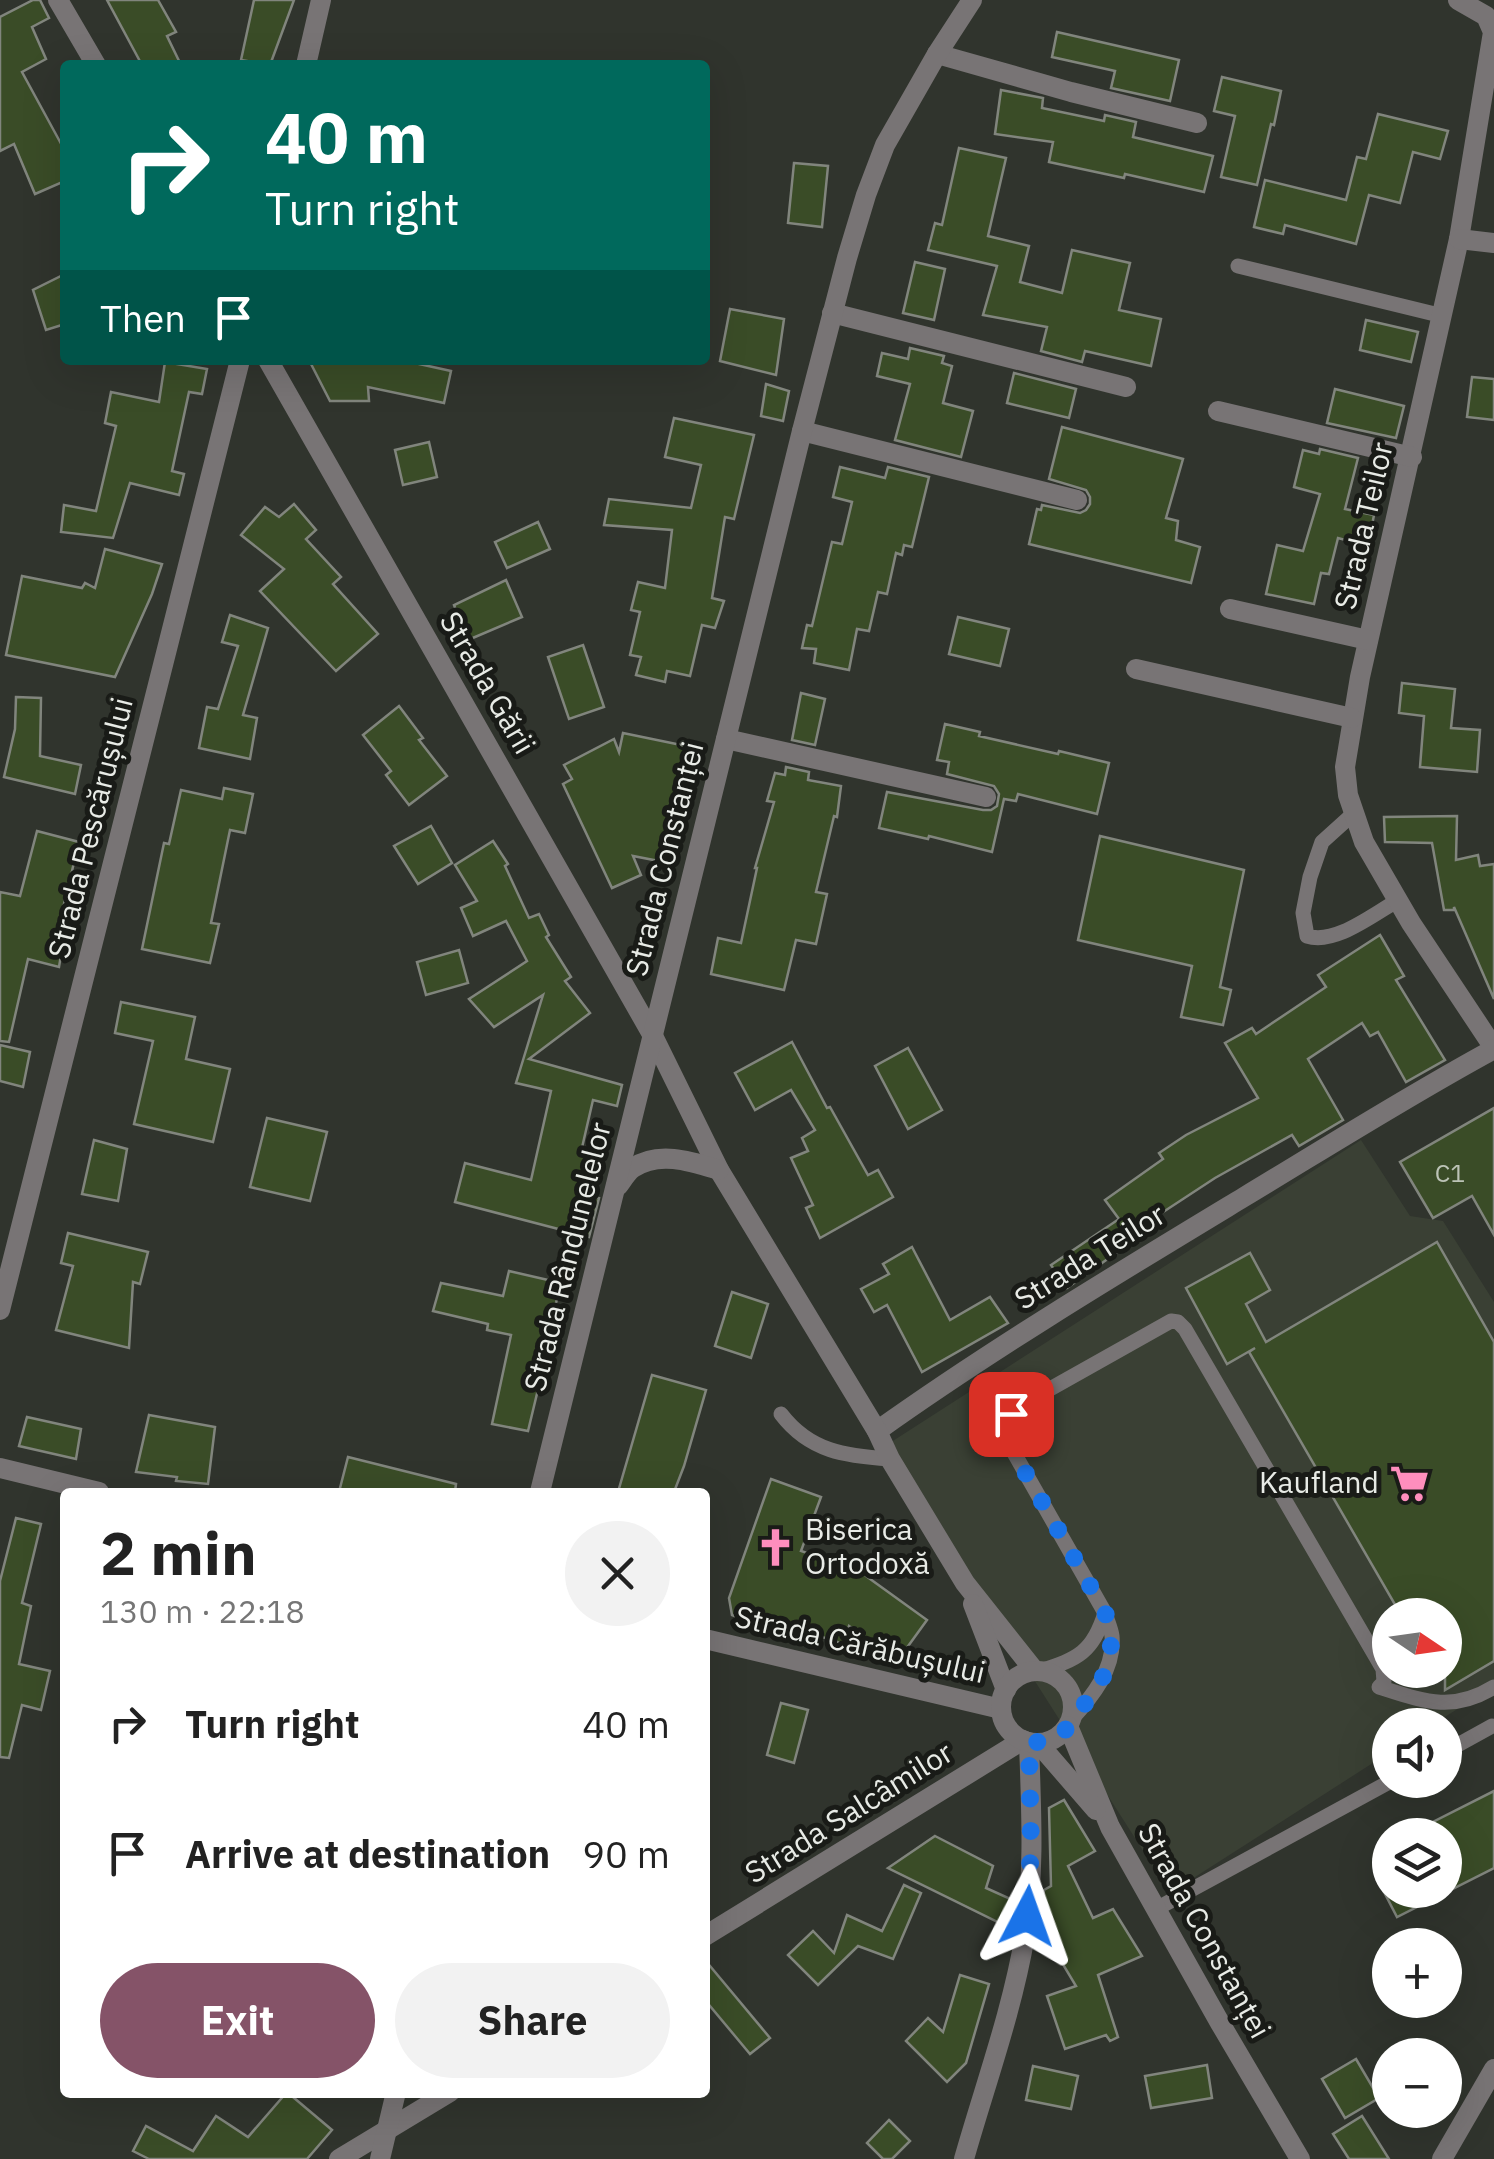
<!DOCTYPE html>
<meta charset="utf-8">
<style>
:root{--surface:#fff;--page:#f2f2f2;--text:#222;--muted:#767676;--accent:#855368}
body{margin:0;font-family:"IBM Plex Sans",sans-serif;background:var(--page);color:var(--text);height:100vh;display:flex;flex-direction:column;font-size:38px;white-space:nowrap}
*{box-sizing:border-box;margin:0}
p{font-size:32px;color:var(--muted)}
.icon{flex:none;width:55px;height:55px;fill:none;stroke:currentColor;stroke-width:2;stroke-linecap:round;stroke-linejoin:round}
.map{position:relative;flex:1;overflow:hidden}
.side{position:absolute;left:60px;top:1488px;width:650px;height:610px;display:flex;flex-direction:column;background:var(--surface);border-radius:10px;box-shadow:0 10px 40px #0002}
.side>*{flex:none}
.banner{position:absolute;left:60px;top:60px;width:650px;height:305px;border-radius:10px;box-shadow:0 10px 40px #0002;background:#00695c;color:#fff;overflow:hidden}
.needle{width:65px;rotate:103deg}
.buttons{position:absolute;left:1372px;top:1598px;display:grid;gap:20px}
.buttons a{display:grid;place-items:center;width:90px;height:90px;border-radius:50%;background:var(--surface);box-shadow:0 10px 40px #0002;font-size:50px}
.pin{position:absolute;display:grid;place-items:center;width:85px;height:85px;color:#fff;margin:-42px;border-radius:20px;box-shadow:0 5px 15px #0006}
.me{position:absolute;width:110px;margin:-55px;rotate:4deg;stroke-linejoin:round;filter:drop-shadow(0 0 8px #0008)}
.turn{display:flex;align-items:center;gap:35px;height:210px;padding:0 40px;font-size:45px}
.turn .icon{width:130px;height:130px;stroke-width:2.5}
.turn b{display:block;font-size:70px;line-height:85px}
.then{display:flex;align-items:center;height:95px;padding:0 40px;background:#0003;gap:20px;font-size:38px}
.round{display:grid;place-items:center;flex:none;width:105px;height:105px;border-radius:52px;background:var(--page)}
.overview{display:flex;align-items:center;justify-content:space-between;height:170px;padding:0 40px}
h1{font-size:60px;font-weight:800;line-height:75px}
.action{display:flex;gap:20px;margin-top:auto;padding:20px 40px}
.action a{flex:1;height:115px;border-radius:60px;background:var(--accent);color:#fff;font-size:40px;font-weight:800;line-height:115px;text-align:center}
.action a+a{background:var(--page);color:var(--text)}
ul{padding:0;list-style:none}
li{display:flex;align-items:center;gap:30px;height:130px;padding:0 40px}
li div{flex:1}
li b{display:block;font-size:38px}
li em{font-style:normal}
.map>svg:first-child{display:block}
.built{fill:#3a4034;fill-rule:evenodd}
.building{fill:#3a4c27;stroke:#81857d;stroke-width:2.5}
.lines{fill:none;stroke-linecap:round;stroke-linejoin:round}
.service{stroke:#787475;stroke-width:15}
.minor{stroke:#787475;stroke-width:20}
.tertiary{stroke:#787475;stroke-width:20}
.route{stroke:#1a73e8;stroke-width:18;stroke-dasharray:0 32.4}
.labels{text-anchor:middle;stroke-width:10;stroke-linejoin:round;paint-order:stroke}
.number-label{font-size:25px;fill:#bcc3b6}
.street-label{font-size:30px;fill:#e8ebe6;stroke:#191b17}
.poi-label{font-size:30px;fill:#e8ebe6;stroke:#191b17;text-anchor:end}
</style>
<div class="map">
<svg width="1494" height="2159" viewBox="0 0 1494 2159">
<rect width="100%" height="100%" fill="#30342d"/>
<!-- built -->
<path class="built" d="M 1361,1140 L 1410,1216 L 1443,1221 L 1494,1302 L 1494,1686 L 1432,1725 L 1390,1725 L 1390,1752 L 1170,1893 L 885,1446 ZM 1390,1615 L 1445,1615 L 1445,1670 L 1390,1670 Z"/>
<!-- building -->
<g class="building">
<path d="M 33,0 L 40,0 L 49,18 L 32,27 L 46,59 L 22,72 L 65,151 L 65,181 L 35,194 L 14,144 L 0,151 L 0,17 Z"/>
<path d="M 107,0 L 158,0 L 176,32 L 167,36 L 181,65 L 142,65 Z"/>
<path d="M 254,0 L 294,0 L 270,65 L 241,60 Z"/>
<path d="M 1057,32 L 1179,60 L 1170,101 L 1111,88 L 1115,71 L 1052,57 Z"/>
<path d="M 1222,77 L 1281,91 L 1274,125 L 1271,124 L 1257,185 L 1221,177 L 1235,116 L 1214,111 Z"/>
<path d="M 1001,90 L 1043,98 L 1042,108 L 1104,121 L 1105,115 L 1136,122 L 1133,137 L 1213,156 L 1204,192 L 1125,174 L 1124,178 L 1049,162 L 1053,142 L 995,134 Z"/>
<path d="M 1378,114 L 1448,131 L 1440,159 L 1413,152 L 1400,203 L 1369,195 L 1356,244 L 1285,225 L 1283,234 L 1254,227 L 1265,180 L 1346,200 L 1357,157 L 1366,159 Z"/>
<path d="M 959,148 L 1006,158 L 988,236 L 1029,246 L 1020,282 L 1062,293 L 1072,250 L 1130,263 L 1119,310 L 1161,319 L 1151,366 L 1085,351 L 1082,362 L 1041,351 L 1047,327 L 983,315 L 997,266 L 928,250 L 935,223 L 942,225 Z"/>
<path d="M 794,163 L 828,166 L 822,227 L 788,223 Z"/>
<path d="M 915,262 L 945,269 L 934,320 L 903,313 Z"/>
<path d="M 65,274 L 65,324 L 46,330 L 33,290 Z"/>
<path d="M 730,309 L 784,319 L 776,375 L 720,361 Z"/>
<path d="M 1366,320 L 1418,332 L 1411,362 L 1360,350 Z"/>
<path d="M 910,348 L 944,356 L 942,363 L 952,366 L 943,403 L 973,411 L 961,457 L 895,440 L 910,384 L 877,376 L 882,353 L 908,359 Z"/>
<path d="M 309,360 L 401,360 L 451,371 L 444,403 L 368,387 L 369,401 L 330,401 Z"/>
<path d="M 165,362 L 207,369 L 202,394 L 189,392 L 172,471 L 184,474 L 179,495 L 130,483 L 113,538 L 61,532 L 64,505 L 96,511 L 116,426 L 105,423 L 111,392 L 159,402 Z"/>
<path d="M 1014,373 L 1076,389 L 1069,418 L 1007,403 Z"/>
<path d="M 1472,377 L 1494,379 L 1494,420 L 1467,417 Z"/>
<path d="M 766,384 L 789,391 L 783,421 L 761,416 Z"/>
<path d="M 1335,389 L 1404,406 L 1396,438 L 1327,423 Z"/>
<path d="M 674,418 L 754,435 L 734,519 L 725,517 L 712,598 L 724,601 L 715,628 L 702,625 L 690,676 L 667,671 L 665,682 L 636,675 L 641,657 L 630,655 L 640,612 L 631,610 L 638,582 L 665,588 L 672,530 L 604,525 L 609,499 L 691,508 L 701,465 L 665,457 Z"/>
<path d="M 1062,427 L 1183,459 L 1166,518 L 1178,521 L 1176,540 L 1200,547 L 1191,583 L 1029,544 L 1037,509 L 1041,510 L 1042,505 L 1080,513 L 1086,510 L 1090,504 L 1090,497 L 1086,490 L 1049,479 Z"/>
<path d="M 429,442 L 437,477 L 403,485 L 395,450 Z"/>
<path d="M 1320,449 L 1358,458 L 1345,509 L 1374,515 L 1368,546 L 1338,538 L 1329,574 L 1321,573 L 1314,604 L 1266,594 L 1277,545 L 1303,551 L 1320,494 L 1294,487 L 1303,450 L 1319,454 Z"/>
<path d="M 840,467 L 885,478 L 888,467 L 929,477 L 912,547 L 904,545 L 902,555 L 896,553 L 887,594 L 878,592 L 869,631 L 857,629 L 849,670 L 814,663 L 816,649 L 802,648 L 807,625 L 812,626 L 832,542 L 842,544 L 852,502 L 833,497 Z"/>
<path d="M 294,504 L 316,530 L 306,539 L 341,577 L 333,584 L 378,634 L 336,671 L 260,591 L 284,569 L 241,535 L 265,507 L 279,517 Z"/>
<path d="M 538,522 L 550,549 L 507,568 L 495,542 Z"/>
<path d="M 105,549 L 162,564 L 152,594 L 115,677 L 6,655 L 22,576 L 82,588 L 85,583 L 95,588 Z"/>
<path d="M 506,580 L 522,617 L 468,640 L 454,605 Z"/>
<path d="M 230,615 L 268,628 L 243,715 L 257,718 L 250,759 L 199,748 L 207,707 L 218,709 L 238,646 L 222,642 Z"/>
<path d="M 958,617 L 1009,629 L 1000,666 L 949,654 Z"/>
<path d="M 583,645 L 604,707 L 569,719 L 548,657 Z"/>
<path d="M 1402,683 L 1455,689 L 1451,728 L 1480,730 L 1477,772 L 1420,767 L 1424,716 L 1399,713 Z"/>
<path d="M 801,693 L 825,699 L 815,745 L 792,740 Z"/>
<path d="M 16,697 L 41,698 L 40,756 L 81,765 L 75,794 L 4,777 L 15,729 Z"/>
<path d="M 399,706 L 423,738 L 419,740 L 447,776 L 409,805 L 386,775 L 391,771 L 363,735 Z"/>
<path d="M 945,724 L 980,732 L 979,736 L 1058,754 L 1059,751 L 1109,763 L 1097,814 L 1018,794 L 1016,801 L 1004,799 L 992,852 L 929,836 L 928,839 L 879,828 L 887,792 L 983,810 L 991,810 L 997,806 L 999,794 L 994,786 L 947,774 L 949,762 L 937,760 Z"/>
<path d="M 623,733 L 686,746 L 664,862 L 633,856 L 641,875 L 612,888 L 563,784 L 572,779 L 564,765 L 614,739 L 619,752 Z"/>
<path d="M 786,767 L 809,772 L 808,780 L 841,786 L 837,817 L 834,816 L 816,892 L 827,894 L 816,944 L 796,940 L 784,990 L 711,974 L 718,938 L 741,943 L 757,868 L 755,868 L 774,802 L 767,801 L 775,773 L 785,775 Z"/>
<path d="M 224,788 L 253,794 L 245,833 L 230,830 L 211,923 L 219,924 L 210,963 L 142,949 L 164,843 L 169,844 L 181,790 L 222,799 Z"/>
<path d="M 1457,816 L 1456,860 L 1478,855 L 1480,866 L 1494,864 L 1494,999 L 1454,907 L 1454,910 L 1444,910 L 1432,843 L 1385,842 L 1384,817 Z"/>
<path d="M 431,826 L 452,863 L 418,884 L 394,846 Z"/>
<path d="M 37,831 L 79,842 L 64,904 L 67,905 L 61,937 L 64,937 L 59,967 L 28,959 L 9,1042 L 0,1041 L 0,892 L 20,896 Z"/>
<path d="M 1100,836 L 1244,870 L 1220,987 L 1231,990 L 1223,1025 L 1181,1017 L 1192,966 L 1078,940 Z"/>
<path d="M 493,841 L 508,864 L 505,866 L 529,918 L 539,914 L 549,935 L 546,937 L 571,977 L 565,981 L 590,1013 L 529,1059 L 622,1085 L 617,1106 L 593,1100 L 581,1152 L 596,1155 L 592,1196 L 599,1198 L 589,1237 L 455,1202 L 465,1163 L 531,1180 L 551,1091 L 516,1083 L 543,995 L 494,1027 L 469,999 L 527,961 L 506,921 L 473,936 L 461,908 L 477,901 L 455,865 Z"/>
<path d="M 1380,935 L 1404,976 L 1396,980 L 1445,1060 L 1406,1082 L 1378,1032 L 1370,1036 L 1362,1023 L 1308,1059 L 1343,1120 L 1299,1146 L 1292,1135 L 1215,1178 L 1154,1218 L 1158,1223 L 1067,1288 L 1051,1265 L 1119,1219 L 1105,1200 L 1163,1159 L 1159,1153 L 1186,1135 L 1258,1098 L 1225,1043 L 1252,1028 L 1256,1034 L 1326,987 L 1318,975 Z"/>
<path d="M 459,950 L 468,983 L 426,995 L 417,962 Z"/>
<path d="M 121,1002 L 195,1017 L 186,1059 L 230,1069 L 213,1142 L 134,1124 L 153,1041 L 115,1033 Z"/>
<path d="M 792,1042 L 827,1108 L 830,1107 L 868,1175 L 878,1170 L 893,1197 L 820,1238 L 806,1208 L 813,1205 L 791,1158 L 808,1151 L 802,1138 L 815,1130 L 791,1090 L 755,1110 L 735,1073 Z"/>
<path d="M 0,1045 L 30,1052 L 23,1087 L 0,1081 Z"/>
<path d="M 908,1048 L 942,1110 L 908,1129 L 875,1066 Z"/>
<path d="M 1494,1108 L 1494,1235 L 1472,1196 L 1433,1218 L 1400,1162 Z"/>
<path d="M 267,1118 L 327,1132 L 310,1201 L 250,1187 Z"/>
<path d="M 94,1140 L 127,1149 L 118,1201 L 82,1194 Z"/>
<path d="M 68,1233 L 148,1252 L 140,1284 L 133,1282 L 129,1348 L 56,1330 L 73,1266 L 61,1263 Z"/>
<path d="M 1437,1242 L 1494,1342 L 1494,1661 L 1445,1690 L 1445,1615 L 1401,1615 L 1249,1352 L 1255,1348 L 1227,1364 L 1186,1288 L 1250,1253 L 1270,1290 L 1246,1304 L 1266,1342 Z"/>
<path d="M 912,1247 L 950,1320 L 990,1297 L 1008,1323 L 922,1372 L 887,1305 L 874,1312 L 861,1289 L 889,1274 L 883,1264 Z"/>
<path d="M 509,1271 L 561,1283 L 555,1307 L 550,1306 L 541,1377 L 528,1431 L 492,1424 L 511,1335 L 487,1330 L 488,1324 L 433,1311 L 441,1283 L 503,1296 Z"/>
<path d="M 732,1292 L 768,1304 L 751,1358 L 715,1346 Z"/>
<path d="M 652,1375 L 706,1390 L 684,1466 L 674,1492 L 618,1492 Z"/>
<path d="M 149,1415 L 215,1427 L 208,1484 L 176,1481 L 177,1477 L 136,1472 Z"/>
<path d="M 27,1417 L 81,1429 L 76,1459 L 19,1446 Z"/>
<path d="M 348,1457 L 456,1484 L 455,1492 L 339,1492 Z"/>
<path d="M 771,1479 L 821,1497 L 801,1551 L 867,1573 L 866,1576 L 927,1620 L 898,1660 L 849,1626 L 843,1644 L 772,1620 L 761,1626 L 732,1615 L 729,1598 Z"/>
<path d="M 16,1518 L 41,1524 L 22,1603 L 31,1606 L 19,1664 L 50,1671 L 41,1710 L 22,1705 L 9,1758 L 0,1757 L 0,1581 Z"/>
<path d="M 781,1703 L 808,1710 L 794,1763 L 767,1755 Z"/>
<path d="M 1494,1791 L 1494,1868 L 1397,1917 L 1383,1890 L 1445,1890 L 1445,1835 L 1407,1835 Z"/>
<path d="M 1064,1800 L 1095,1851 L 1068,1866 L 1093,1918 L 1113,1909 L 1142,1956 L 1098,1975 L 1118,2037 L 1110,2041 L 1106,2035 L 1065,2049 L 1047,1996 L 1076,1986 L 1040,1926 L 1044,1890 L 1051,1886 L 1049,1808 Z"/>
<path d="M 935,1836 L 993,1866 L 986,1888 L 1015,1901 L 1012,1929 L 888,1868 Z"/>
<path d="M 904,1885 L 921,1893 L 893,1959 L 858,1946 L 818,1985 L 788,1955 L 813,1931 L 834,1953 L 847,1915 L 882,1931 Z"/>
<path d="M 705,1960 L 770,2038 L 750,2054 L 705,2000 Z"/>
<path d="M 960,1975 L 989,1984 L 966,2063 L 947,2082 L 906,2041 L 928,2018 L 943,2032 Z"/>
<path d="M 1356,2059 L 1379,2098 L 1345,2118 L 1322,2079 Z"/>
<path d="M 1207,2065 L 1212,2098 L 1151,2108 L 1145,2076 Z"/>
<path d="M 1033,2066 L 1078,2076 L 1071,2109 L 1026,2100 Z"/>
<path d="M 287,2092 L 332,2130 L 307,2159 L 149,2159 L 133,2151 L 146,2126 L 193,2151 L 216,2116 L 248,2137 Z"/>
<path d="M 1362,2116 L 1389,2159 L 1349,2159 L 1333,2134 Z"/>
<path d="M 889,2120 L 910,2141 L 892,2159 L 883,2159 L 867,2143 Z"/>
</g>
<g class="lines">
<!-- service -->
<g class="service">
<path d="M 1238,266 L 1443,316"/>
<path d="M 1353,814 L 1322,842 L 1310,877 L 1303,913 L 1307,936 C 1335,945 1372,915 1397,901"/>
<path d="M 781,1414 C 810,1452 846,1456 890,1459"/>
<path d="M 1040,1671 C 1078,1659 1093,1652 1105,1613"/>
<path d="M 1071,1720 C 1092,1697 1115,1669 1112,1636 C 1111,1628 1107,1620 1105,1613 L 1009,1444 C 1005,1429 1007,1419 1018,1407 L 1171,1321 L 1178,1322 L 1185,1329 L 1383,1669 L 1384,1682 L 1379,1687 C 1423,1701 1452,1713 1494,1687"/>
<path d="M 1445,1752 L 1492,1726"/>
<path d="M 1156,1909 L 1393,1780"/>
</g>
<!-- minor -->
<g class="minor">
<path d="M 1458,0 L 1486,16 L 1493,32 L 1459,239 L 1360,677 L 1345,767 L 1348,795 L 1364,842 L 1411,923 L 1494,1048"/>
<path d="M 937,54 L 1071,92 L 1197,123"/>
<path d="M 306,65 L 321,0"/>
<path d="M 1459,239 L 1494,243"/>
<path d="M 832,313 L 1126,387"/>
<path d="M 1218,411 L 1412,457"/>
<path d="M 802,431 L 1077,500"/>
<path d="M 1230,609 L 1368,640"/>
<path d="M 1136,669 L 1352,718"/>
<path d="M 726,739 L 986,797"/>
<path d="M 0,1310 L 240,360"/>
<path d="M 877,1431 C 995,1347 1120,1272 1244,1197 C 1327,1147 1409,1095 1494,1049"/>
<path d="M 0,1468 L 99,1492"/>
<path d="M 705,1639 L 1001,1709"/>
<path d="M 705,1936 L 1023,1740"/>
<path d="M 339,2159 L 450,2092"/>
<path d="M 964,2159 C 985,2085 1012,2012 1025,1935 C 1035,1872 1031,1806 1029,1742"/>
<path d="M 1442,2159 L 1494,2069"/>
</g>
<!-- tertiary -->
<g class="tertiary">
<path d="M 58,0 L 96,65"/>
<path d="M 268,360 L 653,1036 L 719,1170 L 877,1431 L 890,1459 L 965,1583 L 1034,1670"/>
<path d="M 618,1186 C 622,1181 627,1172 633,1168 C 659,1150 693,1162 719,1170"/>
<path d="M 540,1492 L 802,431 L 847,258 L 866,195 L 885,145 L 937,54 L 972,0"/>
<path d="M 973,1604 L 1006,1690"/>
<circle cx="1037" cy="1707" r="36"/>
<path d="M 1068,1726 L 1110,1827 L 1220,2023 L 1300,2159"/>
<path d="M 1038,1743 L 1096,1810"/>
<path d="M 380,2159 L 396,2092"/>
</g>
</g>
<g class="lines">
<!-- route -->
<path class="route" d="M 1011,1414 L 1007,1424 L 1009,1444 L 1105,1612 L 1112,1636 L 1109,1661 L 1101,1682 L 1063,1733 L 1048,1742 L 1029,1742 L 1031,1848 L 1027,1916"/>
</g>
<!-- icons -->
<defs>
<symbol id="supermarket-bare" viewBox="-9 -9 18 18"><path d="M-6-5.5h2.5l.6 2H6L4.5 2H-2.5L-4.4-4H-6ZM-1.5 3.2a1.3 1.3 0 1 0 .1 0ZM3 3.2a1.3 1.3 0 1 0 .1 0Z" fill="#fe8ebd" stroke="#191b17" stroke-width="2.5" paint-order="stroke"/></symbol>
<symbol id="church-bare" viewBox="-9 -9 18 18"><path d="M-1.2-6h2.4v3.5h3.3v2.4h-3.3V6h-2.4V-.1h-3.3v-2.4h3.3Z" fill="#fe8ebd" stroke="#191b17" stroke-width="2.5" paint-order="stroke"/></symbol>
</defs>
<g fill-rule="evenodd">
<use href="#supermarket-bare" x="1382" y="1456" width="55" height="55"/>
<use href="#church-bare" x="748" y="1520" width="55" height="55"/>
</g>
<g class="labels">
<!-- number labels -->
<g class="number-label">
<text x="1450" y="1182">C1</text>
</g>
<!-- street labels -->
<g class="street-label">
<text transform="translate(1364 526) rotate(-77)" y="10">Strada Teilor</text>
<text transform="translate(487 683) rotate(60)" y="10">Strada Gării</text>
<text transform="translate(91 828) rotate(-76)" y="10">Strada Pescărușului</text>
<text transform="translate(665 859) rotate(-76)" y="10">Strada Constanței</text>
<text transform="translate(568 1257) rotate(-76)" y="10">Strada Rândunelelor</text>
<text transform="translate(1090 1257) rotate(-32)" y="10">Strada Teilor</text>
<text transform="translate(860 1645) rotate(13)" y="10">Strada Cărăbușului</text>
<text transform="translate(849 1813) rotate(-32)" y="10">Strada Salcâmilor</text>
<text transform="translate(1204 1931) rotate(61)" y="10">Strada Constanței</text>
</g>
<!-- poi labels -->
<g class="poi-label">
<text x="1379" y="1493">Kaufland</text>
<text x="805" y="1540" text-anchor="start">Biserica<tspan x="805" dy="34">Ortodoxă</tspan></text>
</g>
</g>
</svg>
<div class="buttons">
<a><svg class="needle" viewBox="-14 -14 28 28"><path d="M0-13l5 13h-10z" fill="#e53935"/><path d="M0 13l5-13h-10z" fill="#767676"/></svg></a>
<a><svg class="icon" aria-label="sound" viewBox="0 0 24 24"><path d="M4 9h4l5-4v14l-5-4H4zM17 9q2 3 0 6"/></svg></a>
<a><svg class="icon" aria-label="layers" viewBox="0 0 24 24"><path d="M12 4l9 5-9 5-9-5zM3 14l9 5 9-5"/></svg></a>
<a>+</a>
<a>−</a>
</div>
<div class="pin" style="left:1011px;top:1414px;background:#d93025"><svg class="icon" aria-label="arrive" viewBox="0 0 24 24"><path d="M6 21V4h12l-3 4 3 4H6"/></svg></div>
<svg class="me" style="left:1027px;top:1916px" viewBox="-20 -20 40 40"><path d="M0-17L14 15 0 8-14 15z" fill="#1a73e8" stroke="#fff" stroke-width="4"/></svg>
<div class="banner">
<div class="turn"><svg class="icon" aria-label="right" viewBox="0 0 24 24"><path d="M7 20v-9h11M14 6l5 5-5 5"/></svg><div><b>40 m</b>Turn right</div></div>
<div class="then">Then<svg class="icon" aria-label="arrive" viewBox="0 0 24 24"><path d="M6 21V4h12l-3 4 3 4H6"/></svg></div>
</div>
<section class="side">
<div class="overview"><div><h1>2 min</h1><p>130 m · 22:18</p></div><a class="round"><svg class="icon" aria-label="close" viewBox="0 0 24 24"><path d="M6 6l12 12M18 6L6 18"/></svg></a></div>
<ul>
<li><svg class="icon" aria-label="right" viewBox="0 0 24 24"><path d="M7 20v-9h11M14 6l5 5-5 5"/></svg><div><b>Turn right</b></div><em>40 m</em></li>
<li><svg class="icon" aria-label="arrive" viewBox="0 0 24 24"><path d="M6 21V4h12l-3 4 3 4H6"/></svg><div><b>Arrive at destination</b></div><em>90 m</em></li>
</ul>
<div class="action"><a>Exit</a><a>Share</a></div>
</section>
</div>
